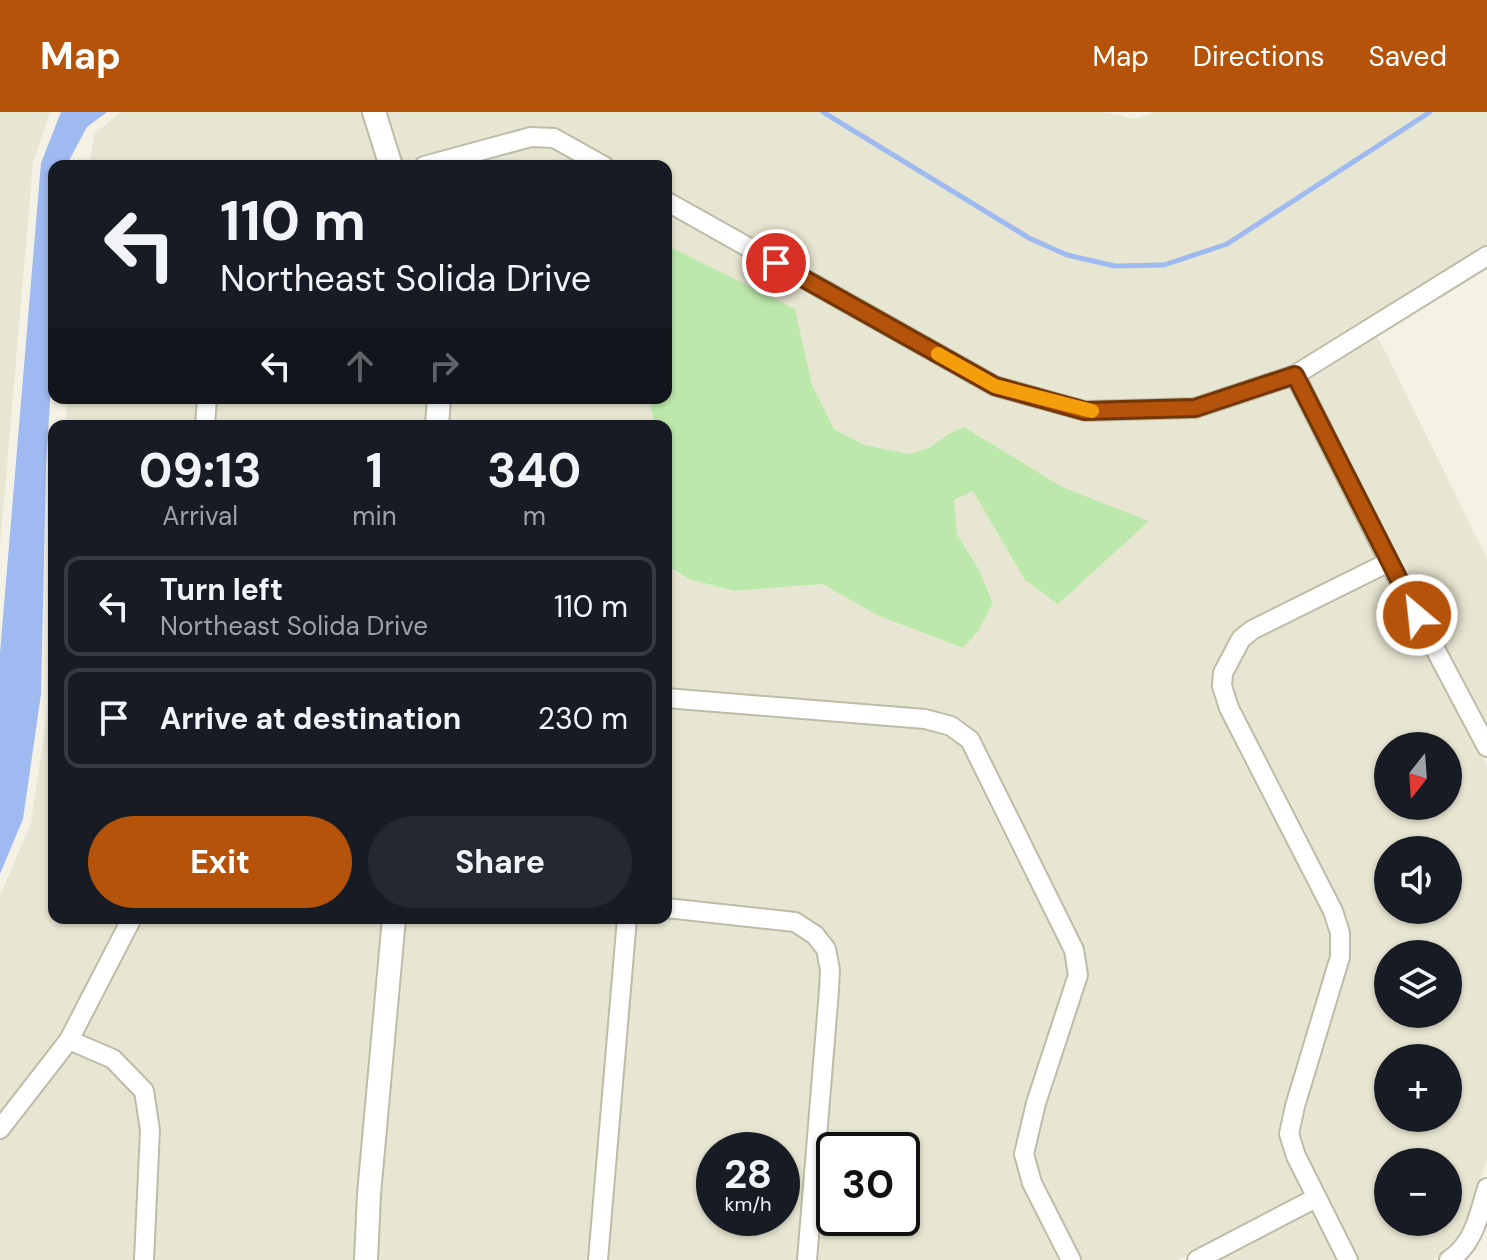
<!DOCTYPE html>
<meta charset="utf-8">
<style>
:root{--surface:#171b24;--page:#242831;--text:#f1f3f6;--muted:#9ea1a6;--line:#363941;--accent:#b45309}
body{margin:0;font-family:"DM Sans",sans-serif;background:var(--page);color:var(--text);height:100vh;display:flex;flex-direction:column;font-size:30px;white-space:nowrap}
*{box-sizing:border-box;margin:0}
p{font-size:26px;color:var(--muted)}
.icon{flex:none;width:44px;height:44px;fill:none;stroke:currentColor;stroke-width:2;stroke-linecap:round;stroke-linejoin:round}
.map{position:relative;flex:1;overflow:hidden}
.sheet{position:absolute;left:48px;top:308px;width:624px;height:504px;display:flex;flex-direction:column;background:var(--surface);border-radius:16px;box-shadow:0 2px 6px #0004}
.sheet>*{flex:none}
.top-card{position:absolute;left:48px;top:48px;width:624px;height:244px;border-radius:16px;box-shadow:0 2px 6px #0004;background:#171b24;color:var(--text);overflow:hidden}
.needle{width:52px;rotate:197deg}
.fabs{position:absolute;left:1374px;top:620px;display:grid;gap:16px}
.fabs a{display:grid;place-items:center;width:88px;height:88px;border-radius:50%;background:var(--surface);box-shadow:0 2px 6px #0004;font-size:40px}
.speed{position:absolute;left:696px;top:1020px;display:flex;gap:16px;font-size:40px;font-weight:700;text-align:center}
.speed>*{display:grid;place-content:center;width:104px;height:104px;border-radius:50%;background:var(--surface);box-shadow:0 2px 6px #0004;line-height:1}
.speed small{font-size:20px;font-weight:400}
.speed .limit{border:4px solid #111;border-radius:12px;background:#fff;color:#111}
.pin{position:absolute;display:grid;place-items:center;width:68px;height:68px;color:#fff;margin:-34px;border:4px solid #fff;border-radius:50%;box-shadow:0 2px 8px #0007}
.me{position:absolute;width:88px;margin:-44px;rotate:332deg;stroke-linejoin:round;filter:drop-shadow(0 0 6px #0008)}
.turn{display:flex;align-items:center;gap:28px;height:168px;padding:0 40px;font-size:36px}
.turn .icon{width:104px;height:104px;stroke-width:2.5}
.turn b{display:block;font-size:56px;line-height:68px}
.lanes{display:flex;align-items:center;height:76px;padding:0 40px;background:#0003;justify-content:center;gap:40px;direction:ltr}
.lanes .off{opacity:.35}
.eta{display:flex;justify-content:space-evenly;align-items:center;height:136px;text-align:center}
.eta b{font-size:48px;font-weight:700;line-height:56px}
.primary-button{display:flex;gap:16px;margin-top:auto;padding:16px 40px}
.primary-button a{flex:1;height:92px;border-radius:48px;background:var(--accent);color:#fff;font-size:32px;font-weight:700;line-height:92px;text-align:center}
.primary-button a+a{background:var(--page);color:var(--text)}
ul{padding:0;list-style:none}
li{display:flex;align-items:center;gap:24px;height:100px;margin:0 16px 12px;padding:0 24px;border:4px solid var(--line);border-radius:16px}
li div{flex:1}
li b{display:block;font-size:30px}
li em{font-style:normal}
header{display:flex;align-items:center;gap:48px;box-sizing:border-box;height:112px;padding:0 40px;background:var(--accent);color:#fff}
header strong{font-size:38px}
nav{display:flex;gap:44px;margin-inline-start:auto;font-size:28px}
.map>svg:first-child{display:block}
.residential{fill:#e7e6d2;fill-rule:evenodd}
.green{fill:#bde8ac}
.water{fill:#9fbaf1}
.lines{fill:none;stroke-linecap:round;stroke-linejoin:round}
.stream{stroke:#9fbaf1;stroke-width:5}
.minor-casing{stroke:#bebca7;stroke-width:22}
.tertiary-casing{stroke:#bebca7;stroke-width:26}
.minor{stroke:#fff;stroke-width:18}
.tertiary{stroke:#fff;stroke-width:22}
.route-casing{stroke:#753606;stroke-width:20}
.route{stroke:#b45309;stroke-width:14}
.slow{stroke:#f59e0b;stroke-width:14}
</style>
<header>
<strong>Map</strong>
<nav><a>Map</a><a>Directions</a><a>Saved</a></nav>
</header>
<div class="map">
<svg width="1487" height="1148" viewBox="0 0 1487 1148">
<rect width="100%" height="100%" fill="#f3f2e5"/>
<!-- residential -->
<g class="residential">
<path d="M 0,0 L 50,0 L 33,51 L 0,434 Z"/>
<path d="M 121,0 L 365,0 L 381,54 L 89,54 L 95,21 Z"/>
<path d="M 383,0 L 1103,0 L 1134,7 L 1156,0 L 1487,0 L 1487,133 L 1292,254 L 1194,286 L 1087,289 L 999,265 L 666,78 L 666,54 L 624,54 L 559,17 L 530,16 L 399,51 Z"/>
<path d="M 532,34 L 552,35 L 585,54 L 459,54 Z"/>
<path d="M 666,100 L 991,283 L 1083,308 L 1195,305 L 1291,274 L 1377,446 L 1248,511 L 1227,532 L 1214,561 L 1214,577 L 1221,600 L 1325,804 L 1332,824 L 1332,844 L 1282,1011 L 1283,1036 L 1304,1082 L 1178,1148 L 1081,1148 L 1040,1067 L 1033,1041 L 1081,833 L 978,623 L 954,605 L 926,597 L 666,577 L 666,453 L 689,467 L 734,479 L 822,472 L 879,504 L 962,536 L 993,491 L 979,458 L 957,422 L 954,389 L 973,378 L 1025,468 L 1148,409 L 1062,375 L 964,315 L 950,321 L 929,336 L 909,342 L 865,333 L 833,316 L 812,273 L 795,197 L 666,133 Z"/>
<path d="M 1377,223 L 1487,447 L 1487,616 L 1396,445 L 1307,266 Z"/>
<path d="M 67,286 L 199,286 L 197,314 L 66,314 Z"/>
<path d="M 216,286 L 430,286 L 429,314 L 214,314 Z"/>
<path d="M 447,286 L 649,286 L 655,314 L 446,314 Z"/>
<path d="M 1385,462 L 1487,654 L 1487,1047 L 1464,1121 L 1454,1135 L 1432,1148 L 1358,1148 L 1300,1029 L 1298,1021 L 1303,996 L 1348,848 L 1349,820 L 1340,795 L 1236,592 L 1231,573 L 1231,562 L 1246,534 L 1256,526 ZM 1388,634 L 1448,634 L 1448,694 L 1388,694 ZM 1388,738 L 1448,738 L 1448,798 L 1388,798 ZM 1388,842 L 1448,842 L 1448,902 L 1388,902 ZM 1388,946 L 1448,946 L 1448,1006 L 1388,1006 ZM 1388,1050 L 1448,1050 L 1448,1110 L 1388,1110 Z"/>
<path d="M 54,482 L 54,806 L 123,806 L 62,923 L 0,1006 L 0,784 L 31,711 L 50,581 Z"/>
<path d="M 666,596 L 923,616 L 947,623 L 964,635 L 1066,842 L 1069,863 L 1016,1045 L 1024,1076 L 1061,1148 L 816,1148 L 838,878 L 834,834 L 820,815 L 797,800 L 666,786 ZM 834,1038 L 902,1038 L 902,1106 L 834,1106 Z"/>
<path d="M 666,805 L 792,818 L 809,830 L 818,841 L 821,859 L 821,878 L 799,1148 L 606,1148 L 636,806 ZM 714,1038 L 782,1038 L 782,1106 L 714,1106 Z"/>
<path d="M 141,806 L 386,806 L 357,1148 L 153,1148 L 153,977 L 119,940 L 82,923 Z"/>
<path d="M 403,806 L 619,806 L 589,1148 L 374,1148 Z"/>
<path d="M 72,939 L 108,955 L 136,984 L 142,1019 L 136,1148 L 0,1148 L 0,1029 L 14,1016 Z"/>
<path d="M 1312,1098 L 1338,1148 L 1217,1148 Z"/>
</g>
<!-- green -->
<path class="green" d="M 666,133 L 795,197 L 812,273 L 834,317 L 865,333 L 909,342 L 929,336 L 950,321 L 964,315 L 1062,375 L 1149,409 L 1058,492 L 1025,468 L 973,379 L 954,388 L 957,422 L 979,458 L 993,491 L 978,519 L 963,536 L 879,504 L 822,472 L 734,479 L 689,467 L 666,453 L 666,314 L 655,314 L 649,286 L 666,286 Z"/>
<!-- water -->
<path class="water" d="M 61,0 L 107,0 L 87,15 L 66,54 L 54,54 L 54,225 L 46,353 L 41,582 L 23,707 L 0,762 L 0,541 L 41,51 Z"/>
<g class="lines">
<!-- stream -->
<path class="stream" d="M 823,0 L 1029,126 L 1067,143 L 1115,154 L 1164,153 L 1227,132 L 1430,0"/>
<defs>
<g id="minor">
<path d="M 424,54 L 531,25 L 554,26 L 604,54"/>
<path d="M 666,89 L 995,274 L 1085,299 L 1195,296 L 1295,263 L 1487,144"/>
<path d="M 1295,263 L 1389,450 L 1487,635"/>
<path d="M 205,314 L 207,286"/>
<path d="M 666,586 L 925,607 L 951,614 L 970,628 L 1074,838 L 1078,863 L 1036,991 L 1024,1042 L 1032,1071 L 1071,1148"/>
<path d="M 666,796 L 795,810 L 815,823 L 826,837 L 830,858 L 829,878 L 807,1148"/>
<path d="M 69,928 L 113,947 L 144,979 L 150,1018 L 144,1148"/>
<path d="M 0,1017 L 69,928 L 132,806"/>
<path d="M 598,1148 L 627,806"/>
<path d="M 1197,1148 L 1316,1086"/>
<path d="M 1348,1148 L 1296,1044 L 1289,1022 L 1295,994 L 1340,845 L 1340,821 L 1333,799 L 1229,596 L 1222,574 L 1223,561 L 1241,527 L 1252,518 L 1389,450"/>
<path d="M 1449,1148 C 1474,1132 1479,1103 1487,1076"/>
</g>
<g id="tertiary">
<path d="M 374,0 L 391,54"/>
<path d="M 437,314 L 439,286"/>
<path d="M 366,1148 L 369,1082 L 394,806"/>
</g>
</defs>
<!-- minor casing -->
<use href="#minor" class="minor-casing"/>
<!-- tertiary casing -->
<use href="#tertiary" class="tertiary-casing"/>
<!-- minor -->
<use href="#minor" class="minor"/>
<!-- tertiary -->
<use href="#tertiary" class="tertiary"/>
</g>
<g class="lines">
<defs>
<path id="route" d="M 776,151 L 995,274 L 1085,299 L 1195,296 L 1295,263 L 1417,503"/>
</defs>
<!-- route casing -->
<use href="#route" class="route-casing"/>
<!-- route -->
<use href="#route" class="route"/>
<!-- slow -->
<path class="slow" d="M 938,242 L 995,274 L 1092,299"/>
</g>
</svg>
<div class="fabs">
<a><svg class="needle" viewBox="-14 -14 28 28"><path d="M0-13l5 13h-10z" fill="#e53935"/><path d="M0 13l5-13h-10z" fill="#9ea1a6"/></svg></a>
<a><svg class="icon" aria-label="sound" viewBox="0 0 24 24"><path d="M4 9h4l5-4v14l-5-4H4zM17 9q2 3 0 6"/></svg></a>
<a><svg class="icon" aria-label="layers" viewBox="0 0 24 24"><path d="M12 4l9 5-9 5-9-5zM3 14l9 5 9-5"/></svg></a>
<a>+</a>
<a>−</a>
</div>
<div class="speed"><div>28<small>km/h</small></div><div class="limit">30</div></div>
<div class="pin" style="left:776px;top:151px;background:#d93025"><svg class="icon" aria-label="arrive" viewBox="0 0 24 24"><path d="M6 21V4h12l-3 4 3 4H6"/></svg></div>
<svg class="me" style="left:1417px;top:503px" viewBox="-20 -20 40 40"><circle r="17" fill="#b45309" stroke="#fff" stroke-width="3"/><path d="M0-11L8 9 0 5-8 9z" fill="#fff"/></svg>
<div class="top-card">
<div class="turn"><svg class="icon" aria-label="left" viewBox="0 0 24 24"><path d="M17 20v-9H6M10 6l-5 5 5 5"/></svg><div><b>110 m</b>Northeast Solida Drive</div></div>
<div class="lanes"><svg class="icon" aria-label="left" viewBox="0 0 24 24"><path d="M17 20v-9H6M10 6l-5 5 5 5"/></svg><svg class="icon off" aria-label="ahead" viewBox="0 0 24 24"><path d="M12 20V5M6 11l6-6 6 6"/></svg><svg class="icon off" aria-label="right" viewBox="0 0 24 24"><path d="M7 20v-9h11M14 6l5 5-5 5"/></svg></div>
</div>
<section class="sheet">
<div class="eta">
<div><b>09:13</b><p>Arrival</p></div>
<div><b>1</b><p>min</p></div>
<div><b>340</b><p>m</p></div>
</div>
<ul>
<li><svg class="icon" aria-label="left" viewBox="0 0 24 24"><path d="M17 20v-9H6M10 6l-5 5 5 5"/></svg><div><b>Turn left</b><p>Northeast Solida Drive</p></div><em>110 m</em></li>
<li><svg class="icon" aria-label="arrive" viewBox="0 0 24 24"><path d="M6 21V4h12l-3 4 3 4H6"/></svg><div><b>Arrive at destination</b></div><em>230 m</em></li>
</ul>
<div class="primary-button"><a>Exit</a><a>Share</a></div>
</section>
</div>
